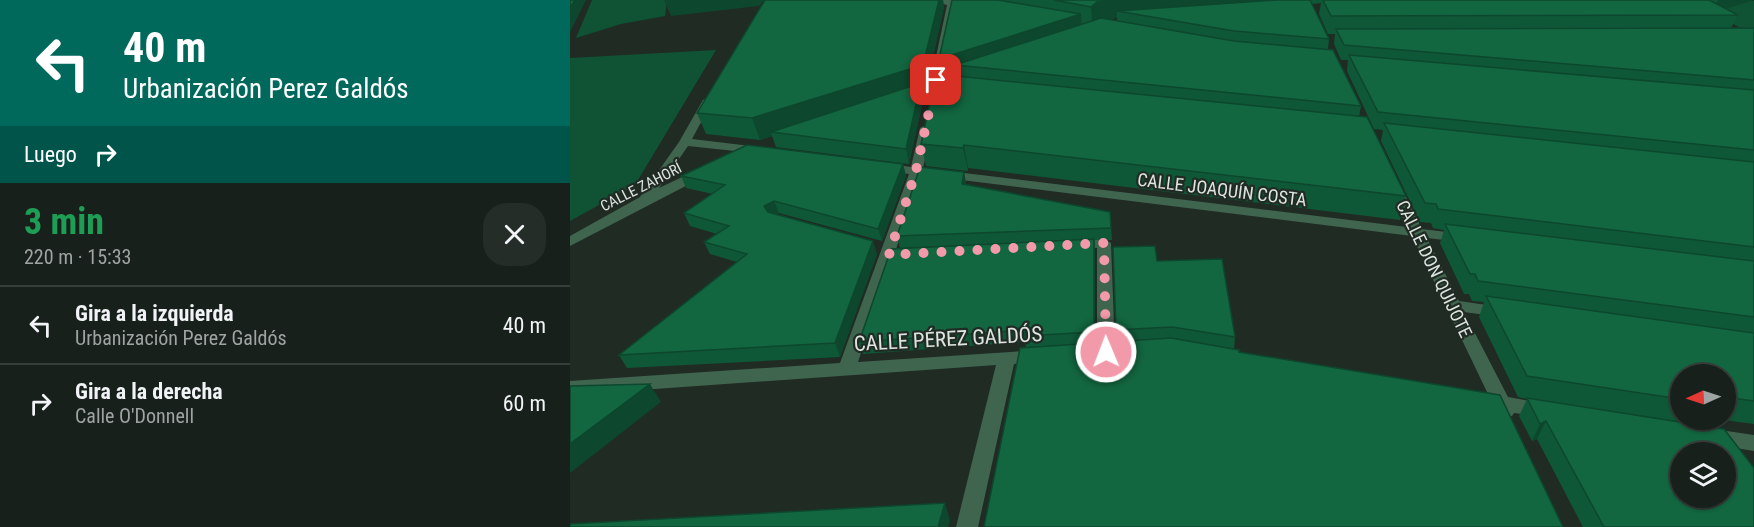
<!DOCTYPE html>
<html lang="es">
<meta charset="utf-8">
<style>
:root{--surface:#18201b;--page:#252d28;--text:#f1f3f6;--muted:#9fa3a3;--line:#363e3a}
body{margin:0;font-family:"Roboto Condensed",sans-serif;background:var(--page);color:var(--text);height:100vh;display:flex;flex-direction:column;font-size:22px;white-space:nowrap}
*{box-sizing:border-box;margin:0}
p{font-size:20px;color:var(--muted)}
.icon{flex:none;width:33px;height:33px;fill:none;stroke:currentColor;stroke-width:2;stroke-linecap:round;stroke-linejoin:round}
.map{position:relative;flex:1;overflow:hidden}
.panel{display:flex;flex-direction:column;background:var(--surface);width:570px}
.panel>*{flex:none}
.guide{background:#00695c;color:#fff;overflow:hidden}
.needle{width:39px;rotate:267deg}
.tools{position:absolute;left:1100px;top:364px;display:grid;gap:12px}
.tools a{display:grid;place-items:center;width:66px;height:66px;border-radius:50%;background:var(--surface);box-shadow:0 2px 4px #0004,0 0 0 2px var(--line);font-size:30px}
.pin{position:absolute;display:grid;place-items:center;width:51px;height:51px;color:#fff;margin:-26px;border-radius:12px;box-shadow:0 3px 9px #0006}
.me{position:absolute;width:66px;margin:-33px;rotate:359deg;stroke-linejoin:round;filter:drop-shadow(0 0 4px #0008)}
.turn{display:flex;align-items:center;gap:21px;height:126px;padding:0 24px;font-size:27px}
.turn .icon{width:78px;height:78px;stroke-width:2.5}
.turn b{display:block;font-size:42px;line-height:51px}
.then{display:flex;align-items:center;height:57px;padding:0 24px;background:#0003;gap:12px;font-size:22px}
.round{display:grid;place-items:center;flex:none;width:63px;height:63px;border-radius:24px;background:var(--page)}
.headline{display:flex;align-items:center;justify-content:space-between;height:102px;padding:0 24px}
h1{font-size:36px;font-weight:700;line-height:45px;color:#1e9e55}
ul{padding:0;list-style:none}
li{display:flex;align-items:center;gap:18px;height:78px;padding:0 24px;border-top:2px solid var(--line)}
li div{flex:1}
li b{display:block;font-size:22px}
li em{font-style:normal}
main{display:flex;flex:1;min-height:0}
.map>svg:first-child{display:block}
.green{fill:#0f5334}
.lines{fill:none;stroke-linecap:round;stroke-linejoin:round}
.street{fill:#40654f;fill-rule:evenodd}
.wall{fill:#0f5837;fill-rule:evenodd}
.shaded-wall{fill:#0d472d}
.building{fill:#126640;stroke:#0d472d;stroke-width:1.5;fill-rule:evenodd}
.route{stroke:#f39aaa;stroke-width:10;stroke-dasharray:0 18}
.labels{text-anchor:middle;stroke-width:4.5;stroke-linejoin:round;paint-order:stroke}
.far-street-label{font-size:15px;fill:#dee4e0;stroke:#202b24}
.street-label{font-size:18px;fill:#dee4e0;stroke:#202b24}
.near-street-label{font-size:21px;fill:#dee4e0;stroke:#202b24}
</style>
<main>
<section class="panel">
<div class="guide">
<div class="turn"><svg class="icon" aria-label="left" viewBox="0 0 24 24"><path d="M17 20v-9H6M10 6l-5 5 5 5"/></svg><div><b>40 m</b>Urbanización Perez Galdós</div></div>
<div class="then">Luego<svg class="icon" aria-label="right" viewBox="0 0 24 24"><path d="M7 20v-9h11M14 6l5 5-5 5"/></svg></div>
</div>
<div class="headline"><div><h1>3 min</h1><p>220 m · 15:33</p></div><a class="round"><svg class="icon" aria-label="close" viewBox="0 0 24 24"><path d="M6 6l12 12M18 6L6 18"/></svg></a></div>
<ul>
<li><svg class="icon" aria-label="left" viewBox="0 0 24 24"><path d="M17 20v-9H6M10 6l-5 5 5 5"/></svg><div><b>Gira a la izquierda</b><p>Urbanización Perez Galdós</p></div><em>40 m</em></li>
<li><svg class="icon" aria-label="right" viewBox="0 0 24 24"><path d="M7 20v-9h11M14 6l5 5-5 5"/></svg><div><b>Gira a la derecha</b><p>Calle O'Donnell</p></div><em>60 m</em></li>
</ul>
</section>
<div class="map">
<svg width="1184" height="527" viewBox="0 0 1184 527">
<rect width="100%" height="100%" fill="#202b24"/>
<!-- green -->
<g class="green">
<path d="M 22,0 L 97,0 L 95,16 L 51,24 L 6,38 Z"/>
<path d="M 1127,0 L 1184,1 L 1184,35 L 1144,14 Z"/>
<path d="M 146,50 L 65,185 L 0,221 L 0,58 Z"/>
</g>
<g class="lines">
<!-- street -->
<g class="street">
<path d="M 357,0 L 386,0 L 386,2 L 404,7 L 400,10 L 385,7 L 371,81 L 381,78 L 386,81 L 385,83 L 369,88 L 367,95 L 359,95 L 358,92 L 335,99 L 330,96 L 331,94 L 360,85 L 377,5 Z"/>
<path d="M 138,97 L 143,100 L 122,139 L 189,147 L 195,151 L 193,154 L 118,146 L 89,188 L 127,170 L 135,170 L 135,176 L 0,246 L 0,236 L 70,197 L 109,142 L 133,100 Z"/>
<path d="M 356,125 L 362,128 L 353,168 L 837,227 L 818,188 L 825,184 L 830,185 L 852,229 L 892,234 L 899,238 L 892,242 L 857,238 L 889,301 L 931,307 L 939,312 L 931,317 L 894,312 L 938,397 L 981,405 L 983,410 L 981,415 L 974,417 L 944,413 L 942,416 L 935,418 L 928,416 L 925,410 L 907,406 L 905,401 L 907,396 L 918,394 L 842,236 L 351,175 L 288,362 L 469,350 L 475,352 L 478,356 L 475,360 L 444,364 L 408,527 L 386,527 L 426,365 L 0,395 L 0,381 L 270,363 L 339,174 L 314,171 L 308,167 L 314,163 L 341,167 L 350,128 Z"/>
<path d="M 534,239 L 541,243 L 545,352 L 542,356 L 530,356 L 527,352 L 527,248 L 505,249 L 498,245 L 505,241 Z"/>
<path d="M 1143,429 L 1184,435 L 1184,451 L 1136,443 L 1133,437 L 1136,431 Z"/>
</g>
</g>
<!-- wall -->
<g class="wall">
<path d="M 195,0 L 373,0 L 374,7 L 357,84 L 352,86 L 354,96 L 339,164 L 206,147 L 202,136 L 190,140 L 136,134 L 127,113 Z"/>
<path d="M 382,0 L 1184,0 L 1155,9 L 1168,15 L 1161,28 L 1184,28 L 1184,424 L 1154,420 L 1155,420 L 1155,375 L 1110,375 L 1110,420 L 1127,420 L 1124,424 L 1013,407 L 1184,527 L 1013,527 L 967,439 L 962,441 L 949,416 L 957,399 L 948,397 L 909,317 L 914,302 L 902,301 L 899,294 L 894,294 L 870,243 L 874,230 L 863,228 L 861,223 L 850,222 L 811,141 L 813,130 L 804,129 L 777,71 L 778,60 L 771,60 L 764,44 L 765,34 L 758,34 L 749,14 L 751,3 L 742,4 L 759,39 L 758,49 L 791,106 L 789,117 L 836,196 L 830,220 L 398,168 L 398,171 L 356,166 L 351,144 L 372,75 ZM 547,18 L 547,21 L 538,19 Z"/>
<path d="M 333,164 L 336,176 L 312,241 L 209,213 L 206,214 L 307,254 L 270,357 L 57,368 L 49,355 L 167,262 L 140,254 L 134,242 L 147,234 L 120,226 L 114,213 L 143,194 L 116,188 L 111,176 Z"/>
<path d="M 394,172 L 396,184 L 540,212 L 542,240 L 524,240 L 525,343 L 546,342 L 543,247 L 587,261 L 665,337 L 664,349 L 456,348 L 455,342 L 293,354 L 289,342 L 421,244 L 330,248 L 327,236 Z"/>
</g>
<!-- shaded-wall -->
<g class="shaded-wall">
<path d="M 5,0 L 16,0 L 0,32 L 0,8 Z"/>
<path d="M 94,0 L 194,0 L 189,6 L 101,16 Z"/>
<path d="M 369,0 L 373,0 L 374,7 L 357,84 L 352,86 L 354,96 L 339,164 L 336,149 L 201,132 L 202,136 L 190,140 L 182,118 Z"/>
<path d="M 561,0 L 740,0 L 547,11 L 547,18 L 528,20 L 522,24 L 521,7 L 527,2 Z"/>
<path d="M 1148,0 L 1184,0 L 1142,13 Z"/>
<path d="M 511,14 L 512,33 L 385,65 L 387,74 L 373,79 L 369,59 Z"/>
<path d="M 394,145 L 398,168 L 398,171 L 393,148 Z"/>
<path d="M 333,164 L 336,176 L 312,241 L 308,229 Z"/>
<path d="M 394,172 L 396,183 L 394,195 L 392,184 Z"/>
<path d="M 204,201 L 209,213 L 199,218 L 194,206 Z"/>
<path d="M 524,239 L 525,250 L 525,344 L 524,332 Z"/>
<path d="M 303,241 L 307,254 L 270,357 L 265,343 Z"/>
<path d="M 80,384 L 91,402 L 0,473 L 0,444 Z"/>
<path d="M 976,421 L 967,439 L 962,441 L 970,424 Z"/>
<path d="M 375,503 L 380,520 L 378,527 L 368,527 Z"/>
</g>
<!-- building -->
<g class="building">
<path d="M 0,0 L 5,0 L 0,8 Z"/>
<path d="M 195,0 L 369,0 L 353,65 L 182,118 L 127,113 Z"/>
<path d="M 382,0 L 428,0 L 511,14 L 369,59 Z"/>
<path d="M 484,0 L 561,0 L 527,2 L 521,7 Z"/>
<path d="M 706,0 L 740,0 L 759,39 L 664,31 L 547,11 Z"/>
<path d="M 753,0 L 1139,0 L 1168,15 L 761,16 Z"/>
<path d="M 531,18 L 664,41 L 763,50 L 791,106 L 385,65 Z"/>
<path d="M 1184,28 L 1184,80 L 774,45 L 766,29 Z"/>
<path d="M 779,55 L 1184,90 L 1184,150 L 808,112 Z"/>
<path d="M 366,74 L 797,117 L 836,196 L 394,145 L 393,148 L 351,144 Z"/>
<path d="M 351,83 L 336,149 L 201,132 Z"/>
<path d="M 814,123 L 1184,162 L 1184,247 L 868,209 L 866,204 L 855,203 Z"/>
<path d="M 177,145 L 333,164 L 308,229 L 204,201 L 194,206 L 198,212 L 303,241 L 265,343 L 49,355 L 177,254 L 134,242 L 159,226 L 114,213 L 155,185 L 111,176 Z"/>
<path d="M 350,167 L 394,172 L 392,184 L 540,212 L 541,228 L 327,236 Z"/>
<path d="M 875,224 L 1184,261 L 1184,317 L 908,281 L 905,274 L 900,274 Z"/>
<path d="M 524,239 L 524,332 L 454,336 L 456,330 L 289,342 L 321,249 Z"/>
<path d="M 585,246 L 587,261 L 652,259 L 665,337 L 602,327 L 546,330 L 543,247 Z"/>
<path d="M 916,296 L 1184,333 L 1184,401 L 1155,397 L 1155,375 L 1110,375 L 1110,399 L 957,376 Z"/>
<path d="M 601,338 L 669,350 L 669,352 L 930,395 L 993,527 L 414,527 L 450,348 Z"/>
<path d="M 80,384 L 0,444 L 0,386 Z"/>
<path d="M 957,398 L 1154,429 L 1184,468 L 1184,527 L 1034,527 L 976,421 L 970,424 ZM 1110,453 L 1155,453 L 1155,498 L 1110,498 Z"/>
<path d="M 375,503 L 368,527 L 0,527 L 0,524 Z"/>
</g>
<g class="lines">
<!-- route -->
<path class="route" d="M 366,80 L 346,171 L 319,255 L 534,243 L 536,352"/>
</g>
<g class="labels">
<!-- far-street labels -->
<g class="far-street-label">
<text transform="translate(71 187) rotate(-27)" y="5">CALLE ZAHORÍ</text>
</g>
<!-- street labels -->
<g class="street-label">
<text transform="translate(652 190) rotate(7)" y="6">CALLE JOAQUÍN COSTA</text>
<text transform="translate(864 269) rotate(64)" y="6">CALLE DON QUIJOTE</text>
</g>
<!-- near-street labels -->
<g class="near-street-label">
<text transform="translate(378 339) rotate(-3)" y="7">CALLE PÉREZ GALDÓS</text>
</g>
</g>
</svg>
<div class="tools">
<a><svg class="needle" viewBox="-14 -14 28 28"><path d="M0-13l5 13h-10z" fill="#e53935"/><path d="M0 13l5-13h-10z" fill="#9fa3a3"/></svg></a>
<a><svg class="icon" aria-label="layers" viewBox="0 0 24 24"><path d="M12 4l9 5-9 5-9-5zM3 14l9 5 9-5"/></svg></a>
</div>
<div class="pin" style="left:366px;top:80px;background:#d93025"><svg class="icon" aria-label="arrive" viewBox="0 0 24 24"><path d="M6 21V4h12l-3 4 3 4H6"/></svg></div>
<svg class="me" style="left:536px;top:352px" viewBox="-20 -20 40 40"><circle r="17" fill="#f39aaa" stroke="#fff" stroke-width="3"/><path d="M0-11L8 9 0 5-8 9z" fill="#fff"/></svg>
</div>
</main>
